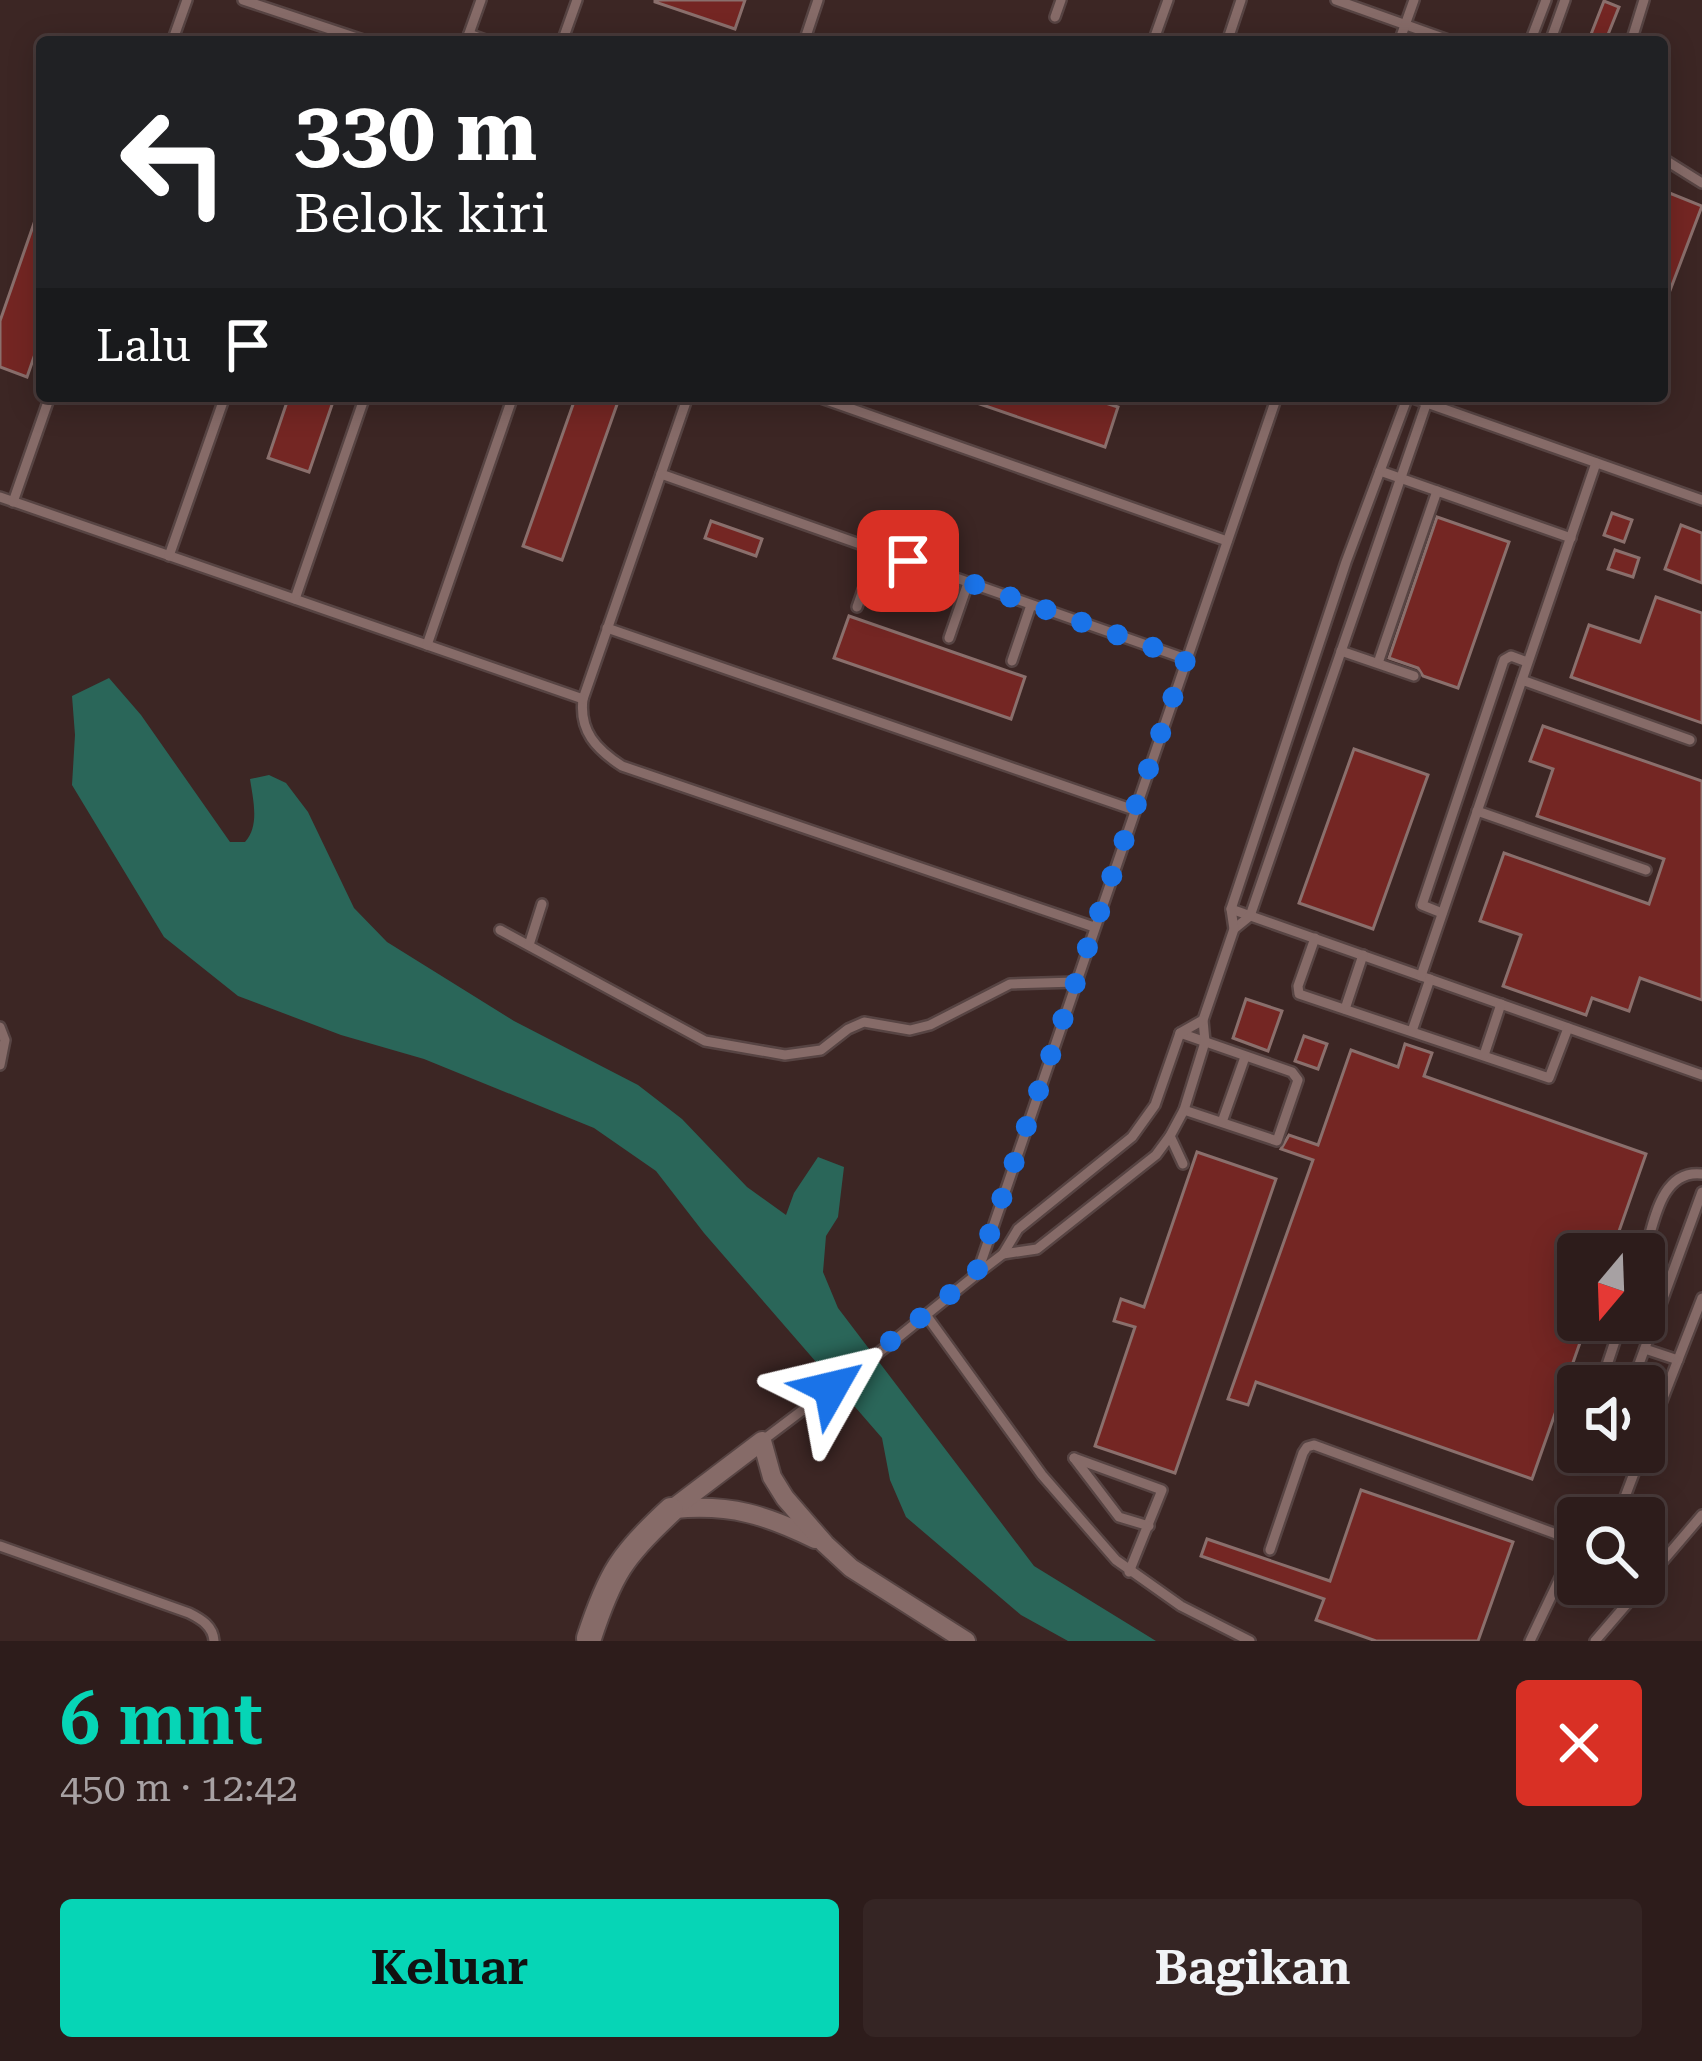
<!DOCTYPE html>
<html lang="id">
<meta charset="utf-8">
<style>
:root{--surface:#2d1c1b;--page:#352524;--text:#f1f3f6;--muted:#a7a1a3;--line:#483a3a;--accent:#06d5b6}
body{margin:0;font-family:"Roboto Serif",serif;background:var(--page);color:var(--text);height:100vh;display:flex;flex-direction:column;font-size:45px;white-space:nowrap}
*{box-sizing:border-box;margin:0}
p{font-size:39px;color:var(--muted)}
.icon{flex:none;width:66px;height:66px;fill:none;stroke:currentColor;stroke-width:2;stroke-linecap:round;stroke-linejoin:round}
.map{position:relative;height:1641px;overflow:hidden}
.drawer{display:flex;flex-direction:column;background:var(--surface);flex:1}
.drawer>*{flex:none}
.hud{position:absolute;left:36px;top:36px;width:1632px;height:366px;border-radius:12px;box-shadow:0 6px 30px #0003,0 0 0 3px var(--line);background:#202124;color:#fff;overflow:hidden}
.needle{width:78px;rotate:199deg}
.controls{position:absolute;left:1557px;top:1233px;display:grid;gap:24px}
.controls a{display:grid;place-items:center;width:108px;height:108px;border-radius:12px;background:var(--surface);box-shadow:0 6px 30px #0003,0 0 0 3px var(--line);font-size:60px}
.pin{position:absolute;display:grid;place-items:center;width:102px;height:102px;color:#fff;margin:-51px;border-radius:24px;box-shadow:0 6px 18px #0006}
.me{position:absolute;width:132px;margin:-66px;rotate:53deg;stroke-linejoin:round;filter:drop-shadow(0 0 9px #0008)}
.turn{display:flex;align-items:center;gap:42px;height:252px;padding:0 60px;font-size:54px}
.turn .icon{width:156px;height:156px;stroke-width:2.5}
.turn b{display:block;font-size:84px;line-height:102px}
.then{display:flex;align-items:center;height:114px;padding:0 60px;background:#0003;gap:24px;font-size:45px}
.round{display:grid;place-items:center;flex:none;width:126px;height:126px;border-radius:12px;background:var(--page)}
.overview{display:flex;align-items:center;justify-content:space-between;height:204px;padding:0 60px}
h1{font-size:72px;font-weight:600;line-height:90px;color:var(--accent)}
.cta{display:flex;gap:24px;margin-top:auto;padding:24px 60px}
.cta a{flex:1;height:138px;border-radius:12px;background:var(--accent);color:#111;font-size:48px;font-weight:600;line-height:138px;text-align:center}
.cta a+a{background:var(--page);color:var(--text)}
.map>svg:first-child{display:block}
.water{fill:#2a6659}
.building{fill:#742623;stroke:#8a6f6c;stroke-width:3}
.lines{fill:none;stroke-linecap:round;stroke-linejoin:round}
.service-casing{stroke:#574443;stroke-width:14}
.minor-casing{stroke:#574443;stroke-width:22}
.tertiary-casing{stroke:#574443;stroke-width:28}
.service{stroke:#866b68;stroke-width:9}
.minor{stroke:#866b68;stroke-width:18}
.tertiary{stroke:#866b68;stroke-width:24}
.route{stroke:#1a73e8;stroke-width:21;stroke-dasharray:0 37.8}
</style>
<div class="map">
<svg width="1702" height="1641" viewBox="0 0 1702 1641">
<rect width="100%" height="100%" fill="#3c2624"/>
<!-- water -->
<path class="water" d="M 109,678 L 141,715 L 230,842 L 245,842 C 260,826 253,799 250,779 L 269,775 L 286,783 L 308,812 L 354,908 L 387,942 L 514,1021 L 638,1085 L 682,1119 L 747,1187 L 786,1215 L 794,1193 L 818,1157 L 844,1167 L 838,1217 L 826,1236 L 823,1272 L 838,1308 L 1034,1566 L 1156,1641 L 1068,1641 L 1021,1615 L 906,1517 L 890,1480 L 882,1438 L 704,1233 L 656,1171 L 594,1128 L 424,1059 L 341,1035 L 238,996 L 164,937 L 72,785 L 75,735 L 72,696 Z"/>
<!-- building -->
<g class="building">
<path d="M 655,0 L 745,0 L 735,29 L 655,2 Z"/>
<path d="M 1604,1 L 1619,7 L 1605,42 L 1588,42 Z"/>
<path d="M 1662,190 L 1702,206 L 1663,309 L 1662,309 Z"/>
<path d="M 40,206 L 42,206 L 42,334 L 27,377 L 0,367 L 0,321 Z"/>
<path d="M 289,396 L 335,396 L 309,472 L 268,458 Z"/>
<path d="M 576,396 L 620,396 L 562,560 L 523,546 Z"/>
<path d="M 962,396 L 1084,396 L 1118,407 L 1105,447 L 962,398 Z"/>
<path d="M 1612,513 L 1632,520 L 1624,542 L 1604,535 Z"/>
<path d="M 1437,517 L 1509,542 L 1458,688 L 1423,676 L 1418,668 L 1389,658 Z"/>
<path d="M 711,521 L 762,539 L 756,556 L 705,538 Z"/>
<path d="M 1681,525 L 1702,533 L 1702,583 L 1665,569 Z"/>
<path d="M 1615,550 L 1639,558 L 1633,577 L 1608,569 Z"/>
<path d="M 1656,597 L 1702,613 L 1702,723 L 1571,677 L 1589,625 L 1640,642 Z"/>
<path d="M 849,616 L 1025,677 L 1011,719 L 834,658 Z"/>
<path d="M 1543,726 L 1702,781 L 1702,1000 L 1640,978 L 1629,1011 L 1592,998 L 1586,1015 L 1503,986 L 1521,935 L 1480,921 L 1504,853 L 1649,904 L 1664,859 L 1537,816 L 1553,769 L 1530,761 Z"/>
<path d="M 1354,749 L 1428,775 L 1373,929 L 1299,903 Z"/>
<path d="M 1246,999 L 1282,1011 L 1268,1051 L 1233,1038 Z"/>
<path d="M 1304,1036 L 1327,1044 L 1318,1069 L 1295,1061 Z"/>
<path d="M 1405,1044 L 1432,1053 L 1424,1076 L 1646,1154 L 1611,1254 L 1578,1254 L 1578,1320 L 1588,1320 L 1532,1479 L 1256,1382 L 1248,1405 L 1228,1399 L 1313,1160 L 1281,1149 L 1289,1135 L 1318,1145 L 1351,1050 L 1398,1067 Z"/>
<path d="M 1197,1152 L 1276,1179 L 1175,1473 L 1095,1446 L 1135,1327 L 1114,1321 L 1121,1299 L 1144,1307 Z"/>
<path d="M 1361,1490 L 1513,1542 L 1478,1641 L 1376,1641 L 1316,1620 L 1324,1599 L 1201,1556 L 1207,1539 L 1330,1581 Z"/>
</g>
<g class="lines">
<defs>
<g id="service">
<path d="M 243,0 L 369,42"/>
<path d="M 1336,0 L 1454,42"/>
<path d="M 1055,17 L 1061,0"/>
<path d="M 469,34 L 491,42"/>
<path d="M 172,42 L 187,0"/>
<path d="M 466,42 L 481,0"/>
<path d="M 562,42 L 577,0"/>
<path d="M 804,42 L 818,0"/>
<path d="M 1153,42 L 1168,0"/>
<path d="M 1227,42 L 1241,0"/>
<path d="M 1399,42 L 1414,0"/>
<path d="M 1530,42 L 1546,0"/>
<path d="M 1550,42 L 1565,0"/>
<path d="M 1631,42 L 1644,0"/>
<path d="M 1662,158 L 1702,183"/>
<path d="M 688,396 L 583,699 C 579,731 596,749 622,766 L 1094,927"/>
<path d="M 815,396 L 1227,541"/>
<path d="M 1407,396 L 1702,500"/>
<path d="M 1380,471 L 1571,538"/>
<path d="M 661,474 L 1186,659"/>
<path d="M 0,497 L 583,699"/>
<path d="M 13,502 L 50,396"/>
<path d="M 169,556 L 225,396"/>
<path d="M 295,599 L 365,396"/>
<path d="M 857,607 L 877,550"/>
<path d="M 607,628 L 1134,810"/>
<path d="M 949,638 L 968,583"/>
<path d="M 427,645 L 513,396"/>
<path d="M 1341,651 L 1414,676"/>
<path d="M 1012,661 L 1031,605"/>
<path d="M 1378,663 L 1437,491"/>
<path d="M 1522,680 L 1690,740"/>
<path d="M 1477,811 L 1646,870"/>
<path d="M 1231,909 L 1702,1075"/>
<path d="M 1442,913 L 1422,905 L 1504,660 L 1511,656 L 1527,662"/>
<path d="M 1234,929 L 1250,916 L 1429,396"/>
<path d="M 500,930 L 705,1041 L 785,1055 L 821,1050 L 848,1029 L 864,1022 L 910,1030 L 930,1025 L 1010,984 L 1076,982"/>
<path d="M 1315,938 L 1298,986 L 1299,994 L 1549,1078 L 1568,1028"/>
<path d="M 529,945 L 542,904"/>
<path d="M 1421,976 L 1596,463"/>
<path d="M 1345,1009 L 1363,955"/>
<path d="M 0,1027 L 5,1040 L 0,1065"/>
<path d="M 1412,1031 L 1430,979"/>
<path d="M 1180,1033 L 1292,1072 L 1298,1080 L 1277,1141 L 1184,1110"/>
<path d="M 1484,1055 L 1501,1004"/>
<path d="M 1222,1122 L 1245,1057"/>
<path d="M 1170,1136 L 1183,1164"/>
<path d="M 1003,1254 L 1037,1249 L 1156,1155 L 1170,1136 L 1184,1110 L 1205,1042 L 1203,1020 L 1234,929 L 1231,909 L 1346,562 L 1408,396"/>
<path d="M 1644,1255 C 1654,1224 1660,1169 1702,1174"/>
<path d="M 978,1273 L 1003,1254 L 1018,1229 L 1132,1137 L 1155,1105 L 1180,1033 L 1203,1020"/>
<path d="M 926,1315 L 1042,1475 L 1116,1560 L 1181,1606 L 1250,1641"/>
<path d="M 1645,1349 L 1678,1360"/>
<path d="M 1600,1386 L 1622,1320"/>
<path d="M 1631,1386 L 1702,1192"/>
<path d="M 762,1441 L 886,1347 L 977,1274 L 1277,396"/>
<path d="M 1644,1447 L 1702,1298"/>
<path d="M 1578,1452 L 1580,1460 L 1589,1465 L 1600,1464 L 1607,1452"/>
<path d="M 1074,1458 L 1162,1490 L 1129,1572"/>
<path d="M 1074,1458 L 1119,1517 L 1149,1526"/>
<path d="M 1617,1518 L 1642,1452"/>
<path d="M 0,1546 L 189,1613 C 201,1619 213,1626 214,1641"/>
<path d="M 1270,1550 L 1303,1453 L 1307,1447 L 1314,1445 L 1578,1542"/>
<path d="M 1644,1583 L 1702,1515"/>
<path d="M 1530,1641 L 1577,1542"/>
<path d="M 1595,1641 L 1644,1584"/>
</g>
<g id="minor">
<path d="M 675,1509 C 731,1504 766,1515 815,1539"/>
<path d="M 671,1510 L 762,1441 L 772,1477 L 785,1498 L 825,1544 L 851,1568 L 966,1641"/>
</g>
<path id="tertiary" d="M 589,1638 C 610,1574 622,1555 671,1510"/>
</defs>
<!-- service casing -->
<use href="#service" class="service-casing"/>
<!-- minor casing -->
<use href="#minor" class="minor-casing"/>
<!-- tertiary casing -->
<use href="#tertiary" class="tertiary-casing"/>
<!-- service -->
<use href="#service" class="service"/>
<!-- minor -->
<use href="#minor" class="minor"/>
<!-- tertiary -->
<use href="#tertiary" class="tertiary"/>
</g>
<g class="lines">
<!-- route -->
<path class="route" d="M 831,1388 L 976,1274 L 1186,659 L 908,561"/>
</g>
</svg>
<div class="controls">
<a><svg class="needle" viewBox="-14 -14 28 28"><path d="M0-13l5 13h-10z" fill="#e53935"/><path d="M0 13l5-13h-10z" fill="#a7a1a3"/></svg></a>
<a><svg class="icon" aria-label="sound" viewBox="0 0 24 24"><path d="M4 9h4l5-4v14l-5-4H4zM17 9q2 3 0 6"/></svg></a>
<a><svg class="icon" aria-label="search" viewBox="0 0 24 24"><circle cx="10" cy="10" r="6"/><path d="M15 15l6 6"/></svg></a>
</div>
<div class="pin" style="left:908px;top:561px;background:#d93025"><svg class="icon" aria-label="arrive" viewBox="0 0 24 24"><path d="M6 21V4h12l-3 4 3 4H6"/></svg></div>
<svg class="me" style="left:831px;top:1388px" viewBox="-20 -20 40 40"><path d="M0-17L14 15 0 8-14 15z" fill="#1a73e8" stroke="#fff" stroke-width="4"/></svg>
<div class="hud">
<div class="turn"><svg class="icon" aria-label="left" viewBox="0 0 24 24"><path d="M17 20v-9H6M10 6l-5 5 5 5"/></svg><div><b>330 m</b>Belok kiri</div></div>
<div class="then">Lalu<svg class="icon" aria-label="arrive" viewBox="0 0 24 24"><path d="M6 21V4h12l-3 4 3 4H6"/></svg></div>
</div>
</div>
<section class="drawer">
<div class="overview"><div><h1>6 mnt</h1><p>450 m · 12:42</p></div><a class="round" style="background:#d93025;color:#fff"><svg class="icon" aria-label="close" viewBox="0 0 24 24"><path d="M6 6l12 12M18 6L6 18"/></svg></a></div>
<div class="cta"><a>Keluar</a><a>Bagikan</a></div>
</section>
